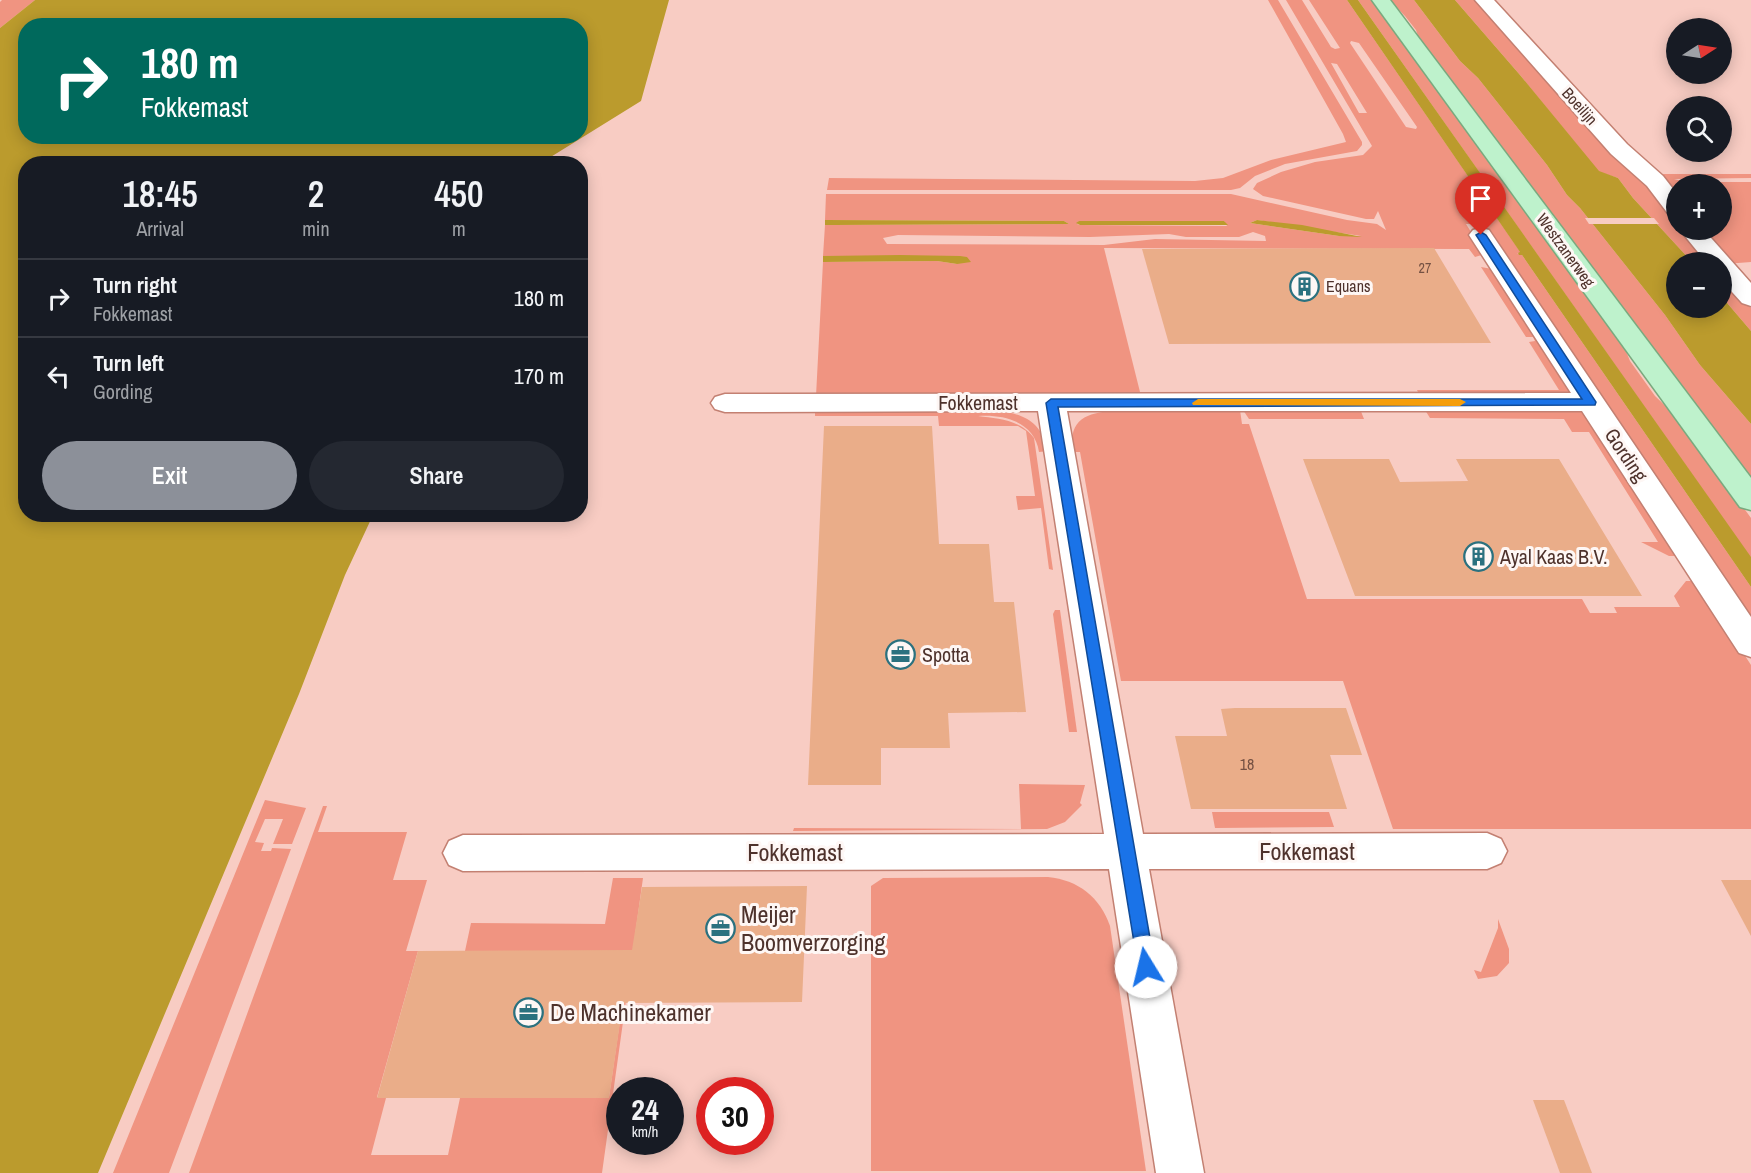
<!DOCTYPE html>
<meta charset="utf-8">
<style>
:root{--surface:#171b24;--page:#242831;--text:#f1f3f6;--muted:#9ea1a6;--line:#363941;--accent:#8c9099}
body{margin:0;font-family:"Archivo Narrow",sans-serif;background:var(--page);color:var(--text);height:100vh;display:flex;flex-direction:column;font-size:22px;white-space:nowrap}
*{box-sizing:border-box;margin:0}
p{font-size:20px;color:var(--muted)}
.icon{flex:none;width:33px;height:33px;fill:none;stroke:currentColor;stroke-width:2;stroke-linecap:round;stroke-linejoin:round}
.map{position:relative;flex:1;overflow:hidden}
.sheet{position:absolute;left:18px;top:156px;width:570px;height:366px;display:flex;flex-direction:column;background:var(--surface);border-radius:24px;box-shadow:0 3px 15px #0003}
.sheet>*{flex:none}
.hud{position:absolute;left:18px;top:18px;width:570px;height:126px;border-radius:24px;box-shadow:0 3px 15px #0003;background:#00695c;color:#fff;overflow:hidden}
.needle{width:39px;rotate:78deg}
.controls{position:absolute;left:1666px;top:18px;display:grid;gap:12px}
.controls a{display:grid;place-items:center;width:66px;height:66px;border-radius:50%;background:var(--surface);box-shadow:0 3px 15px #0003;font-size:30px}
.speed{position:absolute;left:606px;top:1077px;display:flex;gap:12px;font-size:30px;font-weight:700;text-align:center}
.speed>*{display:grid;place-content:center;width:78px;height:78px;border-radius:50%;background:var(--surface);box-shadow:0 3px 15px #0003;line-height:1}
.speed small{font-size:15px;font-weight:400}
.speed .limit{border:9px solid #d22;background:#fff;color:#111}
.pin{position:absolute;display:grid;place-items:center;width:51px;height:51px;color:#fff;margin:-62px -26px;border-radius:50% 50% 50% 0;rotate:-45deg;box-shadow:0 0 6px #0007}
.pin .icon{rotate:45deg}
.me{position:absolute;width:66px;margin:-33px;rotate:351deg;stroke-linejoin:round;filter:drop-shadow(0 0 4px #0008)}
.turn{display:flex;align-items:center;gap:21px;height:126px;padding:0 24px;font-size:27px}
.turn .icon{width:78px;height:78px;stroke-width:2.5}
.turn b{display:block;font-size:42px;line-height:51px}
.eta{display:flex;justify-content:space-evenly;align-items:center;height:102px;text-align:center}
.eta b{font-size:36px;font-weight:600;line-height:42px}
.cta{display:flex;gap:12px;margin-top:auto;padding:12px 24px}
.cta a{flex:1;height:69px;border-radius:36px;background:var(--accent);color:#fff;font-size:24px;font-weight:600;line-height:69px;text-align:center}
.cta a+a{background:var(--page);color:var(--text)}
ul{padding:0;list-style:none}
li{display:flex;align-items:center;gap:18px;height:78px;padding:0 24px;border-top:2px solid var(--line)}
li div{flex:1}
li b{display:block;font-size:22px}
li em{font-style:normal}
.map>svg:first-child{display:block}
.green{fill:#f09481;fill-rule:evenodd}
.water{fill:#bb9b2d;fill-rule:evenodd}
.pier{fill:#f8ccc3}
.building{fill:#eaad89}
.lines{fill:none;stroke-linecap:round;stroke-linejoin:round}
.minor-casing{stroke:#c38072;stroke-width:3}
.major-casing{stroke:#7aa97e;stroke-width:3}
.minor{fill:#fff;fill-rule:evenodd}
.major{fill:#bef2cc;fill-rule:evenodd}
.route{fill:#1a73e8;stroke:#114b97;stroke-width:1.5}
.slow{fill:#f59e0b}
.labels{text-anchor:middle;stroke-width:6;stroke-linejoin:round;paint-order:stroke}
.far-number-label{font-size:14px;fill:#755143}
.far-street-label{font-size:16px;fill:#4e322c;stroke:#fef7f5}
.far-poi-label{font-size:16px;fill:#4e322c;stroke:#fef7f5;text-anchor:start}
.number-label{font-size:16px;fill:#755143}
.street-label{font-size:20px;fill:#4e322c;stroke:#fef7f5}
.poi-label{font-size:20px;fill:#4e322c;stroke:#fef7f5;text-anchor:start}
.near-street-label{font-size:24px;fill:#4e322c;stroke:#fef7f5}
.near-poi-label{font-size:24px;fill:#4e322c;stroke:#fef7f5;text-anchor:start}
</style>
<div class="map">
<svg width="1751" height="1173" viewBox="0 0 1751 1173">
<rect width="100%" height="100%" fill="#f8ccc3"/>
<!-- green -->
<g class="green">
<path d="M 2,0 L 35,0 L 0,28 L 0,2 Z"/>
<path d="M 1268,0 L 1278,0 L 1362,142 L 1362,145 L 1357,151 L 1285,164 L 1255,176 L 1240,188 L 1231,190 L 827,190 L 829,178 L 1195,181 L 1223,178 L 1271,160 L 1346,142 L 1343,134 Z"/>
<path d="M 1286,0 L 1302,0 L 1331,47 L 1335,49 L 1340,48 L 1309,0 L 1347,0 L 1521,253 L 1517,253 L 1522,255 L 1751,587 L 1751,626 L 1482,224 L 1466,224 L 1485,254 L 1475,257 L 1469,249 L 1104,248 L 1141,396 L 816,396 L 823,262 L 937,261 L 957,264 L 959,256 L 823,256 L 825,225 L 1069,224 L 1064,221 L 825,220 L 826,194 L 1231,194 L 1347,220 L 1377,224 L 1386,230 L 1378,211 L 1374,219 L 1366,219 L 1263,196 L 1253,189 L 1257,183 L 1281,172 L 1315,162 L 1363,155 L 1372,146 ZM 1351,41 L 1359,43 L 1417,127 L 1416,129 L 1406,127 L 1350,43 ZM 1331,63 L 1337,64 L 1367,113 L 1359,113 ZM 1257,220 L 1361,236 L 1339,236 L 1250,223 ZM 1079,221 L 1224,221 L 1227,226 L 1080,225 L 1077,224 ZM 1253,232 L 1265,236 L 1266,241 L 1155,239 L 1104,245 L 887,244 L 883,238 L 898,235 L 1090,237 L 1169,234 L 1186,237 L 1239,237 Z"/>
<path d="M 1358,0 L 1373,0 L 1624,346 L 1630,361 L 1655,396 L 1678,418 L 1751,518 L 1751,558 Z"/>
<path d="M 1389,0 L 1414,0 L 1460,61 L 1478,78 L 1547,165 L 1567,195 L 1580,208 L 1665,315 L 1700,365 L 1751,424 L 1751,482 L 1419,39 L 1416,30 L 1405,16 Z"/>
<path d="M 1455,0 L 1480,0 L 1647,181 L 1677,220 L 1677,230 L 1684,230 L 1711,262 L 1692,262 L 1633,198 L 1618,178 L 1599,172 L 1520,75 Z"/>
<path d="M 1664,174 L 1751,174 L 1751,178 L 1674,179 L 1687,182 L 1751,182 L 1751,262 L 1725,264 L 1701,230 L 1722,230 L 1722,184 L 1677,184 L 1677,200 L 1660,175 Z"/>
<path d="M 1481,267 L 1492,269 L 1576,396 L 1427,396 L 1418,392 L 1417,390 L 1559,390 L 1529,342 L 1535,341 L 1533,337 L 1526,337 Z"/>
<path d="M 1722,275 L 1751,308 L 1751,331 L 1722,297 Z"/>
<path d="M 1360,409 L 1364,419 L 1249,419 L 1243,410 Z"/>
<path d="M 1584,409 L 1680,556 L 1669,556 L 1641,542 L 1658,542 L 1589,432 L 1572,432 L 1564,419 L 1430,418 L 1425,410 Z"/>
<path d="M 815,410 L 996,410 C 1027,415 1039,421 1049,451 L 1039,452 C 1035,422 1004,414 978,416 C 998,419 1020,419 1034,438 L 1053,570 L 1049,569 L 1041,508 L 1018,510 L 1016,496 L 1035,496 L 1026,431 L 1018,426 L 939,426 L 938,416 L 815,416 Z"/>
<path d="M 1119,410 L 1240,410 L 1242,424 L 1249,424 L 1307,599 L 1582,599 L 1590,613 L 1617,613 L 1614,607 L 1680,607 L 1674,596 L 1686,581 L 1696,581 L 1751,665 L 1751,829 L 1393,829 L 1343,681 L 1121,681 L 1080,452 L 1072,452 C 1069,416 1088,413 1119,410 Z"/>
<path d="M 1055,610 L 1060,610 L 1077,732 L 1069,732 L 1053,614 Z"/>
<path d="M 1019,784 L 1085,785 L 1080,803 L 1082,805 L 1065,822 L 1047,829 L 793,831 L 794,828 L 1021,829 Z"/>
<path d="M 265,800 L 306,808 L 292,844 L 273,844 L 283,819 L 265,819 L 255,842 L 264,843 L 261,851 L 271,851 L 272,848 L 291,849 L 169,1173 L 113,1173 Z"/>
<path d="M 323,806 L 327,806 L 318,832 L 407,832 L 393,880 L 427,880 L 406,951 L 418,951 L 377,1097 L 386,1098 L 371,1155 L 448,1155 L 460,1098 L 609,1097 L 630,951 L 465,951 L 471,923 L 605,924 L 613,878 L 643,878 L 602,1173 L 189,1173 Z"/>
<path d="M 1212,812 L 1329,812 L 1334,827 L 1215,828 Z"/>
<path d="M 1048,877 C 1078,880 1100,897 1110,926 L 1146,1171 L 871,1171 L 871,886 L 883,878 Z"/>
<path d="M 1498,919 L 1509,949 L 1509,963 L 1497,976 L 1478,979 L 1474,970 L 1481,972 L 1498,928 Z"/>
</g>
<!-- water -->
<g class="water">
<path d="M 35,0 L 669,0 L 641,101 L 541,163 L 26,164 L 26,514 L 373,515 L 345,575 L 299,694 L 98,1173 L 0,1173 L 0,28 ZM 26,26 L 580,26 L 580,136 L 26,136 Z"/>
<path d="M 1347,0 L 1358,0 L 1751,557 L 1751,587 L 1522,255 L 1519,255 L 1518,253 L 1520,252 Z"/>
<path d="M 1414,0 L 1455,0 L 1520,75 L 1599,171 L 1618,178 L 1633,198 L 1692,262 L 1677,262 L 1677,308 L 1722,308 L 1722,297 L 1751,331 L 1751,424 L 1700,365 L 1665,315 L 1580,208 L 1567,195 L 1547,165 L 1478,78 L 1460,61 Z"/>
<path d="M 825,220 L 1064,221 L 1069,224 L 832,225 L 825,225 Z"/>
<path d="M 1257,220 L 1302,225 L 1362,237 L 1339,236 L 1250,223 Z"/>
<path d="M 1079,221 L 1224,221 L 1228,225 L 1080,225 L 1076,223 Z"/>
<path d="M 900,255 L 960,256 L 967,257 L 971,262 L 957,264 L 937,261 L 823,262 L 823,256 Z"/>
</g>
<!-- pier -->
<path class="pier" d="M 1585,218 L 1654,218 L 1659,224 L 1589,224 Z"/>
<!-- building -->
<g class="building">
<path d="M 1434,248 L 1491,343 L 1169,344 L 1142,249 Z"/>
<path d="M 824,426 L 932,426 L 939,544 L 989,544 L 994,602 L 1014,602 L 1026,712 L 948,713 L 950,748 L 881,748 L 881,785 L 808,785 Z"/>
<path d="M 1303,459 L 1389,459 L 1400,482 L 1468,481 L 1456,459 L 1559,459 L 1642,596 L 1355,596 Z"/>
<path d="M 1235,708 L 1346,708 L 1362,755 L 1330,755 L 1347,809 L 1191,809 L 1175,736 L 1227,736 L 1221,709 Z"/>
<path d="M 1721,880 L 1751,880 L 1751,936 Z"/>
<path d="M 807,886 L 802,1002 L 623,1003 L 609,1098 L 377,1098 L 418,951 L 632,950 L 642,887 Z"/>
<path d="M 1533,1100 L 1564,1100 L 1592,1173 L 1560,1173 Z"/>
</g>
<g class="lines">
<defs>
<g id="minor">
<path d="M 1475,0 L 1494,0 L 1627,144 L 1663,176 L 1677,194 L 1677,217 L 1669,215 L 1647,186 L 1611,154 Z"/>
<path d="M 1481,228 L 1489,230 L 1751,617 L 1751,657 L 1739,653 L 1582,411 L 1067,411 L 1143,834 L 1487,833 L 1501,839 L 1507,851 L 1501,863 L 1487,869 L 1149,869 L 1204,1173 L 1156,1173 L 1109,869 L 463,871 L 449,865 L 443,853 L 449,841 L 463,835 L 1104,834 L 1038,411 L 725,412 L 715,409 L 711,403 L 715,397 L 725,394 L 1571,393 L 1469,235 L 1473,230 Z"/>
<path d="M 1680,230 L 1704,230 L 1751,283 L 1751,306 L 1742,303 L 1722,281 L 1722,262 L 1706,262 Z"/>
</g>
<path id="major" d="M 1372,0 L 1390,0 L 1751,478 L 1751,510 L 1740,507 Z"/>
</defs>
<!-- minor casing -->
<use href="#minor" class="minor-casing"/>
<!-- major casing -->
<use href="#major" class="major-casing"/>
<!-- minor -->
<use href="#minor" class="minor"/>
<!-- major -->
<use href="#major" class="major"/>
</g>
<!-- route -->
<path class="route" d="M 1481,232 L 1486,235 L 1596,402 L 1595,405 L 1058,407 L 1155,967 L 1152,973 L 1146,975 L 1139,973 L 1046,403 L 1051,399 L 1582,399 L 1476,235 Z"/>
<!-- slow -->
<path class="slow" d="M 1198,399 L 1460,399 L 1466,402 L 1460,406 L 1193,405 L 1192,403 Z"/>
<!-- icons -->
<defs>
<symbol id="building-ring" viewBox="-11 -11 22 22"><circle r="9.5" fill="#fef7f5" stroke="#2b717f" stroke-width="1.5"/><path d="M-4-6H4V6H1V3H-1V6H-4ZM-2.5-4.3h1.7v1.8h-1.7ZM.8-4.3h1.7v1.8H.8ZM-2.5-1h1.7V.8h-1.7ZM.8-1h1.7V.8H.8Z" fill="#2b717f"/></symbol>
<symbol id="office-ring" viewBox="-11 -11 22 22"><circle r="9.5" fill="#fef7f5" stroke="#2b717f" stroke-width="1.5"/><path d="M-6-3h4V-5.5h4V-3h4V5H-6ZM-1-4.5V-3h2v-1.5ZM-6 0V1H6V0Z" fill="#2b717f"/></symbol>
</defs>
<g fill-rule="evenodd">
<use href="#building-ring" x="1288" y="270" width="33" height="33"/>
<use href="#building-ring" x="1462" y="540" width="33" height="33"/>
<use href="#office-ring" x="884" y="638" width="33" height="33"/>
<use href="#office-ring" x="704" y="912" width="33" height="33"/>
<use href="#office-ring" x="512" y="996" width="33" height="33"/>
</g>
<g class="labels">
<!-- far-number labels -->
<g class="far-number-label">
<text x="1425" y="273">27</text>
</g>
<!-- far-street labels -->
<g class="far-street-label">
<text transform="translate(1580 106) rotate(48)" y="6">Boeilijn</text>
<text transform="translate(1566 250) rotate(54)" y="6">Westzanerweg</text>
</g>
<!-- far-poi labels -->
<g class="far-poi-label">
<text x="1326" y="292">Equans</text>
</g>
<!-- number labels -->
<g class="number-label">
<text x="1247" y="770">18</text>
</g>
<!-- street labels -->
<g class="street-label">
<text x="978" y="410">Fokkemast</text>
<text transform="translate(1626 455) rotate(56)" y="7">Gording</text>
</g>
<!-- poi labels -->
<g class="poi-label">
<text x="1500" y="564">Ayal Kaas B.V.</text>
<text x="922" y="662">Spotta</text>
</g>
<!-- near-street labels -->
<g class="near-street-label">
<text x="1307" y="860">Fokkemast</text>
<text x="795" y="861">Fokkemast</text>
</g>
<!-- near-poi labels -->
<g class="near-poi-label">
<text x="741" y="923">Meijer<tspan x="741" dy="28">Boomverzorging</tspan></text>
<text x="550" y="1021">De Machinekamer</text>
</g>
</g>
</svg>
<div class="controls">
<a><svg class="needle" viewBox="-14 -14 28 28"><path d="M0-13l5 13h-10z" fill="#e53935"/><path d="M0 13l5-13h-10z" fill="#9ea1a6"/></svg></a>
<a><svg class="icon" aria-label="search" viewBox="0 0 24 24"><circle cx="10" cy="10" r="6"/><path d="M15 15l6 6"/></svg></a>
<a>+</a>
<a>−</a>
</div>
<div class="speed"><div>24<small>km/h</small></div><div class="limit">30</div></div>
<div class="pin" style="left:1481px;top:235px;background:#d93025"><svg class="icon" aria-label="arrive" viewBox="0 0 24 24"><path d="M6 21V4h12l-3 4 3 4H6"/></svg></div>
<svg class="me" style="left:1146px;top:967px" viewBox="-20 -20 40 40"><circle r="19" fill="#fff"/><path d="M0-13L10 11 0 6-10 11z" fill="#1a73e8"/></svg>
<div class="hud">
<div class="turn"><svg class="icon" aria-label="right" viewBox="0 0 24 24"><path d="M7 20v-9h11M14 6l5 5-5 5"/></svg><div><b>180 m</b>Fokkemast</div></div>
</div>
<section class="sheet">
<div class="eta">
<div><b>18:45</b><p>Arrival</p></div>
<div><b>2</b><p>min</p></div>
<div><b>450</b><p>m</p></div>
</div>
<ul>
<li><svg class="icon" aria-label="right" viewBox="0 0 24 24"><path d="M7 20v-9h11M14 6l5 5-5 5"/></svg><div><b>Turn right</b><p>Fokkemast</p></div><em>180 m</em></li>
<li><svg class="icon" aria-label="left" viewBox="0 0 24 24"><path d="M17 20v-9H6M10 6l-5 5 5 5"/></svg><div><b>Turn left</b><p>Gording</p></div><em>170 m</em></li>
</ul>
<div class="cta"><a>Exit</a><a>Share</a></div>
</section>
</div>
